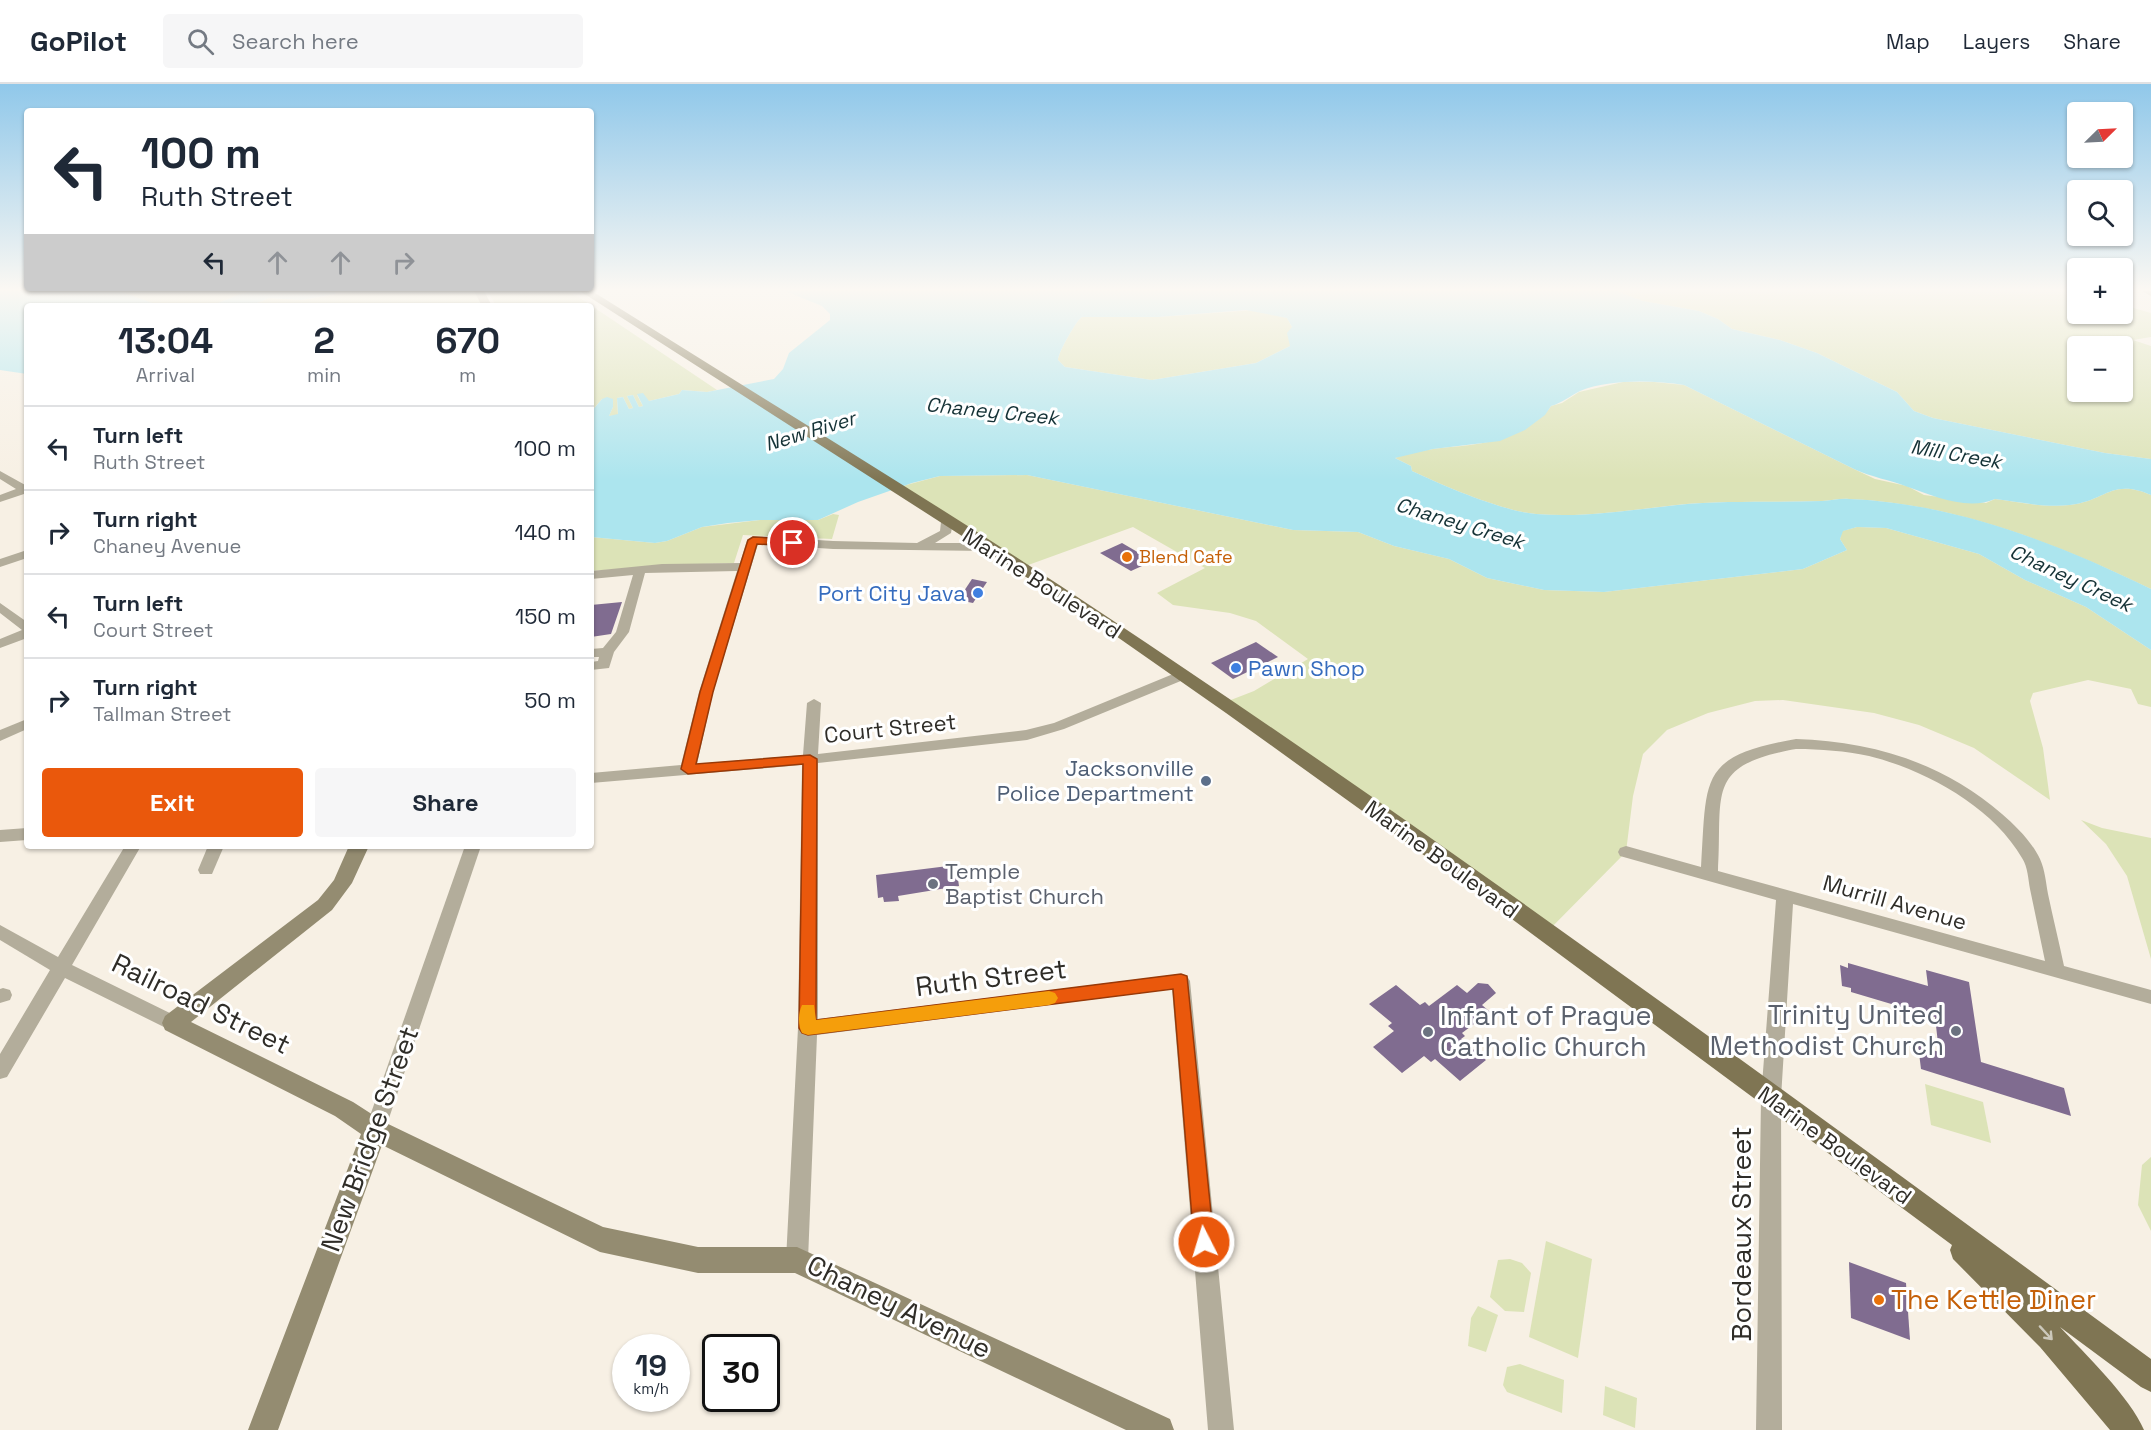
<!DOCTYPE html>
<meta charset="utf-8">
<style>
:root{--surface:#fff;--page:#f6f6f7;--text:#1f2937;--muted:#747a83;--line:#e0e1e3;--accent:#ea580c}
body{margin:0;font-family:"Space Grotesk",sans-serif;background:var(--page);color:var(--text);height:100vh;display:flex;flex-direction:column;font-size:22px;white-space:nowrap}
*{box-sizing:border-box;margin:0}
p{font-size:20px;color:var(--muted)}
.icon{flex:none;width:33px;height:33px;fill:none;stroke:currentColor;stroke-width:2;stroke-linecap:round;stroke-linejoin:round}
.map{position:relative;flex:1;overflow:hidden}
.side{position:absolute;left:24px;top:219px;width:570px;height:546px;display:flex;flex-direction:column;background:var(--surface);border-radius:6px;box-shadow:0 2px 4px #0004}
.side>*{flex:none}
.hud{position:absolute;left:24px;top:24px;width:570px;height:183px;border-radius:6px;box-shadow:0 2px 4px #0004;background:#fff;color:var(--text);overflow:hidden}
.needle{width:39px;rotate:66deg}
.buttons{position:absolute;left:2067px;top:18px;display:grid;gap:12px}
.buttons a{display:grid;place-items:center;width:66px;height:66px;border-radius:6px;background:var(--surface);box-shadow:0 2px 4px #0004;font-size:30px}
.speed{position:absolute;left:612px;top:1250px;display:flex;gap:12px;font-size:30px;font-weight:700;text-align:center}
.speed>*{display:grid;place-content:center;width:78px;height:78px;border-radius:50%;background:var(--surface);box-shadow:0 2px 4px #0004;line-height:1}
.speed small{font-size:15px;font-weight:400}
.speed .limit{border:3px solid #111;border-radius:9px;background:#fff;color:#111}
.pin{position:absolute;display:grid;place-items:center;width:51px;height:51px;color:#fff;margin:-26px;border:3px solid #fff;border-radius:50%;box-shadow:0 2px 6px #0007}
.me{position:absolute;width:66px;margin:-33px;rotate:355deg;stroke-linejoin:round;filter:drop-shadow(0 0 4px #0008)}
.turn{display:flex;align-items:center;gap:21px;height:126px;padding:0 18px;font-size:27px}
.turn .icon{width:78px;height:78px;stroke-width:2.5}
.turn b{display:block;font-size:42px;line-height:51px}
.lanes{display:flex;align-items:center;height:57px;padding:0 18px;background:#0003;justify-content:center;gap:30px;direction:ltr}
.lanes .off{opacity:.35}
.eta{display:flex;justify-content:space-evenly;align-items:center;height:102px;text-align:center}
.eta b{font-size:36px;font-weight:600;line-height:42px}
.cta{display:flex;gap:12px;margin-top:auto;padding:12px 18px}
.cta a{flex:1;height:69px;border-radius:6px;background:var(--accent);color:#fff;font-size:24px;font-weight:600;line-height:69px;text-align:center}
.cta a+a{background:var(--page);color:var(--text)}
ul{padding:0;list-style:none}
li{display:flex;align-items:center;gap:18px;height:84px;padding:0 18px;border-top:2px solid var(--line)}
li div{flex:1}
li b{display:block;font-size:22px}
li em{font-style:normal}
header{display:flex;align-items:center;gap:36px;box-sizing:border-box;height:84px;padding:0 30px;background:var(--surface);border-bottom:2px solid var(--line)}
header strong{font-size:28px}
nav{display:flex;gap:33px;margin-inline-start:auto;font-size:21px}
.search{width:420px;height:54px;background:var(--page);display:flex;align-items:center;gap:15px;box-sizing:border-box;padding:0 21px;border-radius:6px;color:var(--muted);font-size:22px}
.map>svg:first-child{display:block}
.green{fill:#dce3b7;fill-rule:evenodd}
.water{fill:#ace5ee;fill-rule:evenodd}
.building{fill:#806c90}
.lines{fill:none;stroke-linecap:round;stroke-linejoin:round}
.street{fill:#b3ad9b;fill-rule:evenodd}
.secondary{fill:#948c71;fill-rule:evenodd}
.primary{fill:#7f7553;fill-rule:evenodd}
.oneway{stroke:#ccc8ba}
.route{fill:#ea580c;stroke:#983908;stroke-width:1.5}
.slow{fill:#f59e0b}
.food-dot{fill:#e8710a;stroke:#fff;stroke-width:2}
.shop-dot{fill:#3f7fe0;stroke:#fff;stroke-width:2}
.service-dot{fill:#5c6f8a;stroke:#fff;stroke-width:2}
.worship-dot{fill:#6b7280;stroke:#fff;stroke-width:2}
.labels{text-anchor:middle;stroke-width:6;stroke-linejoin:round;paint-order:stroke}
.far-food-label{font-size:18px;fill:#c56008;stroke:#fff;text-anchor:start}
.far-water-label{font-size:20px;font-style:italic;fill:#153236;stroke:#fff}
.street-label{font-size:22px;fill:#2f2d28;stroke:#fff}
.shop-label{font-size:22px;fill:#366cbe;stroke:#fff;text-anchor:end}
.service-label{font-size:22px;fill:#4e5e75;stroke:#fff;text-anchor:end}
.worship-label{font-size:22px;fill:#5b616d;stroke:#fff;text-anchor:start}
.near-street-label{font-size:27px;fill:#2f2d28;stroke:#fff}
.near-worship-label{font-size:27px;fill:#5b616d;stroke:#fff;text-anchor:end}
.near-food-label{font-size:27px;fill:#c56008;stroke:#fff;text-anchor:start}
</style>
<header>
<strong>GoPilot</strong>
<div class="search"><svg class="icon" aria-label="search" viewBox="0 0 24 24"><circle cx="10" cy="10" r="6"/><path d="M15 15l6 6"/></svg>Search here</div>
<nav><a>Map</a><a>Layers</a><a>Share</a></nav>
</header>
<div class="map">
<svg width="2151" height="1346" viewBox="0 0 2151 1346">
<rect width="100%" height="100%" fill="#f7f0e4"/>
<!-- green -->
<g class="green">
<path d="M 129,207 L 249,207 L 210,222 L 161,222 L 123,209 Z"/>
<path d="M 364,207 L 479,207 L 487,222 L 250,222 L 269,214 L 301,216 Z"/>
<path d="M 488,207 L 569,209 L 577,212 L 717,306 L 707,308 L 682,306 L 679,310 L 649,317 L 637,311 L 643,322 L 639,323 L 633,311 L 627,312 L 633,324 L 629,325 L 623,313 L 617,314 L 618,331 L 609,332 L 613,323 L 613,315 L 602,315 L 591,328 L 591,222 L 496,222 Z"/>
<path d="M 1616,207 L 2074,207 L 2077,208 L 2078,230 L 2122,230 L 2123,221 L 2151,229 L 2151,253 L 2133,256 L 2151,262 L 2151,375 L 2105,369 L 1933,334 L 1914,327 L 1897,308 L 1817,269 L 1780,256 L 1732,245 L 1718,235 L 1699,227 L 1643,217 ZM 2078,262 L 2122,262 L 2122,308 L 2078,308 Z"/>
<path d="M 1255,226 L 1287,234 L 1292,243 L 1290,262 L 1256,279 L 1152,296 L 1065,283 L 1058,276 C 1058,269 1077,235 1082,233 L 1158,233 Z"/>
<path d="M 1623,298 L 1654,298 L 1684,301 L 1854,385 L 1875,395 L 1907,402 L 1924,411 L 1986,419 L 1995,415 C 2019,418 2045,424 2070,421 C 2106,417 2111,394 2151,411 L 2151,505 C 2058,460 1953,419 1849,415 C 1840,414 1831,417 1822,417 C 1773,419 1725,416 1676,421 C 1631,426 1583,434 1536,430 C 1502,427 1444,402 1412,387 L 1411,382 L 1395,374 C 1442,356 1492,371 1534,337 C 1541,332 1546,330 1551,322 L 1562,319 L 1579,308 Z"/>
<path d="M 1027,391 L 1293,446 L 1358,448 L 1394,462 L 1449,475 L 1487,494 L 1544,506 L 1604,508 L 1803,485 L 1847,466 L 1840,455 L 1842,447 L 1857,443 L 1886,444 L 1979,470 L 2025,496 L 2086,523 L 2151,566 L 2151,623 L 2138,620 L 2131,605 L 2088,596 L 2033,609 L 2030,617 L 2043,664 L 2050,716 L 1974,664 L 1919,641 L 1874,629 L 1783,616 L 1755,617 L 1708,629 L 1667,646 L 1643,670 L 1633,712 L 1626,768 L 1545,850 L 1223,619 L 1254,607 L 1308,575 L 1256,537 L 1230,529 L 1173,521 L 1157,509 L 1205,484 L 1133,443 L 1020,484 L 895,404 L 940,392 Z"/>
<path d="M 833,430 L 839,431 L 832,455 L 743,451 L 734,479 L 671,481 L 591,487 L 591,453 L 655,459 L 667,457 L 702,443 L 760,436 L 818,436 Z"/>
<path d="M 2081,736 L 2102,744 L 2151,754 L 2151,875 L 2127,792 L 2106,760 Z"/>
<path d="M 1925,1000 L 1983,1018 L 1991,1059 L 1931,1041 Z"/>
<path d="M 2151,1073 L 2151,1147 L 2138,1121 L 2142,1081 Z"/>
<path d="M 1546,1157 L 1592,1175 L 1578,1274 L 1529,1253 Z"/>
<path d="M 1510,1175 L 1522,1179 L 1531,1189 L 1524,1228 L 1505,1227 L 1490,1213 L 1498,1176 Z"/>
<path d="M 1478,1222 L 1498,1231 L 1486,1268 L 1468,1262 L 1471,1234 Z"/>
<path d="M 1520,1280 L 1564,1296 L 1562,1329 L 1507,1308 L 1503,1301 L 1507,1283 Z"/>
<path d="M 1605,1302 L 1637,1314 L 1635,1344 L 1603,1331 Z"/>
</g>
<!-- water -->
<g class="water">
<path d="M 0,207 L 119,207 L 161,222 L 27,222 L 27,290 L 0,286 Z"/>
<path d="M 249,207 L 333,207 L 336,210 L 301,216 L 269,214 L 250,222 L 210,222 Z"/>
<path d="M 785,207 L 1616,207 L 1643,217 L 1699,227 L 1718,235 L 1732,245 L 1780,256 L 1817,269 L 1897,308 L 1914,327 L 1933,334 L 2105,369 L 2151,375 L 2151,411 C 2111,394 2106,417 2070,421 C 2046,424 2020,418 1995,415 C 1968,427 1933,412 1908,403 C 1890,396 1871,393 1854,385 L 1684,301 C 1653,296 1609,295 1580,307 C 1570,312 1562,319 1551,322 L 1545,331 L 1525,346 L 1500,357 L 1433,365 L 1395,374 L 1411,382 L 1412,387 C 1444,402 1502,427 1536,430 C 1583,434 1631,426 1677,421 C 1725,416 1773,419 1822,417 C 1831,417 1840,414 1849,415 C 1954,419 2057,459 2151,505 L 2151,566 L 2086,523 L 2025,496 L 1979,470 L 1886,444 L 1857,443 L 1843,447 L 1840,455 L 1847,466 L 1803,485 L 1604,508 L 1544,506 L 1487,494 L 1449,475 L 1394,462 L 1358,448 L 1293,446 L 1027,391 L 940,392 L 912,399 L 858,418 L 818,436 L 760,436 L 728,439 L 702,443 L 667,457 L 655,459 L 591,453 L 591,328 L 602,315 L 607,313 L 613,315 L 613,323 L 609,332 L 618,330 L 617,314 L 623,313 L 629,325 L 633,324 L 627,312 L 633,311 L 639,323 L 643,322 L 637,310 L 643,309 L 649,317 L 679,310 L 682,306 L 707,308 L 774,295 L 783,285 L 789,269 L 830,236 L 830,230 L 822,222 ZM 1246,226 L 1287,234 L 1292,243 L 1287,249 L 1290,262 L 1256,279 L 1152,296 L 1065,283 L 1058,276 C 1058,269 1077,235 1082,233 L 1158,233 Z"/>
</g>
<!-- building -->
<g class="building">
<path d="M 1122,459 L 1153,477 L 1131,487 L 1100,469 Z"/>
<path d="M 972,495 L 987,498 L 973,519 L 958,516 Z"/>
<path d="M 622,518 L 611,550 L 591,553 L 591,521 Z"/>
<path d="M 1256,558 L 1278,573 L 1233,595 L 1211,579 Z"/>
<path d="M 956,781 L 959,802 L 898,812 L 899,817 L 884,818 L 883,813 L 878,814 L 876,791 Z"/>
<path d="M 1848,879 L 1928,902 L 1926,886 L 1969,898 L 1981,978 L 2064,1004 L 2071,1032 L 1921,985 L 1918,961 L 1939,968 L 1935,933 L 1851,908 L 1851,904 L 1842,902 L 1840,881 L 1848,884 Z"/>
<path d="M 1478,899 L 1488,900 L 1496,909 L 1482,921 L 1490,928 L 1462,949 L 1465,952 L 1461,955 L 1486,976 L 1460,997 L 1435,975 L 1431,978 L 1424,972 L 1402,989 L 1373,963 L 1394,947 L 1388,942 L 1392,939 L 1369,920 L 1396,901 L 1420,921 L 1425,918 L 1429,922 L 1457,901 L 1467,909 Z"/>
<path d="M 1849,1178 L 1906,1199 L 1910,1256 L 1851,1234 Z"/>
</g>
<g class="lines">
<!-- street -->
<g class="street">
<path d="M 0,387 L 27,402 L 27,409 L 0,418 L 0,411 L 16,405 L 0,395 Z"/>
<path d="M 947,435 L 953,438 L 951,449 L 935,459 L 986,459 L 992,463 L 986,467 L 833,465 L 758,460 L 713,608 L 697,680 L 803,671 L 807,619 L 814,615 L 821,619 L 818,670 L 1026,646 L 1054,639 L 1178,588 L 1188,588 L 1190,591 L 1188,594 L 1064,645 L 1027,656 L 818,679 L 818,935 L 1181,890 L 1187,892 L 1190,897 L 1234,1346 L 1208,1346 L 1172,905 L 817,951 L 808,1176 L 805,1184 L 797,1187 L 789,1184 L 786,1176 L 798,944 L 802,681 L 591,699 L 591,689 L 681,681 L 699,608 L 737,487 L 645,489 L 629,548 L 614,568 L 609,584 L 591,586 L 591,578 L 598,577 L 599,573 L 591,573 L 591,565 L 603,564 L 616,548 L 633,491 L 591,495 L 591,487 L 662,480 L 740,479 L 747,456 L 753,452 L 833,457 L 917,459 L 940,447 L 941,438 Z"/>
<path d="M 27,466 L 27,474 L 0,483 L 0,475 Z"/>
<path d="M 0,519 L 27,538 L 27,554 L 0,564 L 0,555 L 22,546 L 0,529 Z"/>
<path d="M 27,635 L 27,645 L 0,657 L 0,646 Z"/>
<path d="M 1796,655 C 1871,657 1944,679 2002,730 C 2016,742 2032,758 2040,775 C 2045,786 2046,799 2048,810 C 2053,834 2059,858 2064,882 L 2151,906 L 2151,920 L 1793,820 L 1781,1014 L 1782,1346 L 1756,1346 L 1761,1014 L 1776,816 L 1620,772 L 1618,768 L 1620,764 L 1626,762 L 1701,783 C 1707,694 1698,672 1796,655 ZM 1796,665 C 1821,665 1845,667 1869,672 C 1925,686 1992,722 2022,774 C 2028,783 2028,795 2030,805 C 2035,829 2040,853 2045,877 L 1718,787 C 1723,710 1704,681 1796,665 Z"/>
<path d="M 27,744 L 27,756 L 0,758 L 0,746 Z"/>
<path d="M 125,762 L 141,762 L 72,881 L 180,934 L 182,939 L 180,944 L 173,947 L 166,944 L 65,894 L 7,993 L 0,995 L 0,970 L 50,886 L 0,856 L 0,841 L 58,873 Z"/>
<path d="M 208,762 L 224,762 L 212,790 L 200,790 L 198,786 Z"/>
<path d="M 465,762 L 481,762 L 385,1046 L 382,1052 L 375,1055 L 368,1052 L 365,1046 Z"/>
<path d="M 3,904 L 10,906 L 12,911 L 10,916 L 0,919 L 0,905 Z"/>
</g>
<!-- secondary -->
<g class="secondary">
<path d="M 474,207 L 484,207 L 492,222 L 482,222 Z"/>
<path d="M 2142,207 L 2151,207 L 2151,212 Z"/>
<path d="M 349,762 L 369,762 L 352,799 L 332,826 L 191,938 L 353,1018 L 384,1038 L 603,1143 L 698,1163 L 797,1163 L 1170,1335 L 1174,1346 L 1126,1346 L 795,1189 L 698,1189 L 600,1168 L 382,1061 L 278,1346 L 248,1346 L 361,1050 L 335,1032 L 165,946 L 162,939 L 165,932 L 318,816 L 334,796 Z"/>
</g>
<!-- primary -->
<path class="primary" d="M 580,207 L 592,207 C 763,315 938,420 1106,532 C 1462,768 1806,1023 2151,1275 L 2151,1308 L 2141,1303 L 2060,1243 C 2085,1270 2130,1313 2144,1346 L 2110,1346 L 2040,1263 L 1953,1175 L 1950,1166 L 1952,1161 L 1489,818 L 1226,629 L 1093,536 Z"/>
</g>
<!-- one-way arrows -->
<defs><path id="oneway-shaft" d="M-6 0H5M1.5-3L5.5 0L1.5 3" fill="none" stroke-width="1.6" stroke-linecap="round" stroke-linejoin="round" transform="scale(1.5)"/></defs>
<use class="oneway" href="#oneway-shaft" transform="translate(2046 1249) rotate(47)"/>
<!-- sky -->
<linearGradient id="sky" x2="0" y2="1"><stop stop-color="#90c8ea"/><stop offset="0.52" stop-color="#fbf8f3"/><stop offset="1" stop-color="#fbf8f3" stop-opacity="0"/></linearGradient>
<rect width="2151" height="396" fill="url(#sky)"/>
<!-- route -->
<path class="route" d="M 753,453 L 793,455 L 798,459 L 793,462 L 757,460 L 713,608 L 696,680 L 810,671 L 817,675 L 816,936 L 1181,890 L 1187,892 L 1214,1158 L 1211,1164 L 1204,1167 L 1197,1164 L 1194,1158 L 1173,905 L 808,951 L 802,949 L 799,944 L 803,680 L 688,690 L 681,685 L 700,608 L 748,456 Z"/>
<!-- slow -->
<path class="slow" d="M 1049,907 L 1055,909 L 1058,914 L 1055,919 L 1049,921 L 808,951 L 802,949 C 798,942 798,929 802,921 L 814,921 L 816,936 Z"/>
<!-- markers -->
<g class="food-dot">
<circle cx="1127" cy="473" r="6"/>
<circle cx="1879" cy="1216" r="6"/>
</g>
<g class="shop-dot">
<circle cx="978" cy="509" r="6"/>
<circle cx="1236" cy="584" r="6"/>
</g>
<circle class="service-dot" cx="1206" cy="697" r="6"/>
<g class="worship-dot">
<circle cx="933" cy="800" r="6"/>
<circle cx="1956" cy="947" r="6"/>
<circle cx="1428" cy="948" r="6"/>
</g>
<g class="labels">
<!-- far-food labels -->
<g class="far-food-label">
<text x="1139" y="479">Blend Cafe</text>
</g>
<!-- far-water labels -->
<g class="far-water-label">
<text transform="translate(992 327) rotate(6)" y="7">Chaney Creek</text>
<text transform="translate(810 347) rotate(-17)" y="7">New River</text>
<text transform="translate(1956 370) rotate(10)" y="7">Mill Creek</text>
<text transform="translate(1460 439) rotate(17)" y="7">Chaney Creek</text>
<text transform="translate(2071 494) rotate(25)" y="7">Chaney Creek</text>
</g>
<!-- street labels -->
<g class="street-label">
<text transform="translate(1042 499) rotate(33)" y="8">Marine Boulevard</text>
<text transform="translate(890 644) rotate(-6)" y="8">Court Street</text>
<text transform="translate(1442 775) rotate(36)" y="8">Marine Boulevard</text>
<text transform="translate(1895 818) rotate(16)" y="8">Murrill Avenue</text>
<text transform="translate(1835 1061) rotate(36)" y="8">Marine Boulevard</text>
</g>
<!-- shop labels -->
<g class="shop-label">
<text x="966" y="517">Port City Java</text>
<text x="1248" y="592" text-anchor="start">Pawn Shop</text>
</g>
<!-- service labels -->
<g class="service-label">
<text x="1194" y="692">Jacksonville<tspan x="1194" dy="25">Police Department</tspan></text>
</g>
<!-- worship labels -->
<g class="worship-label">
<text x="945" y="795">Temple<tspan x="945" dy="25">Baptist Church</tspan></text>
</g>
<!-- near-street labels -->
<g class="near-street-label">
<text transform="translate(991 894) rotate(-7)" y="9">Ruth Street</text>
<text transform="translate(201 920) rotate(26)" y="9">Railroad Street</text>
<text transform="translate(370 1055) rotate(-70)" y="9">New Bridge Street</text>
<text transform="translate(1742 1150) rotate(-90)" y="9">Bordeaux Street</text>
<text transform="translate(899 1223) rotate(26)" y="9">Chaney Avenue</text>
</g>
<!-- near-worship labels -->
<g class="near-worship-label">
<text x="1944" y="940">Trinity United<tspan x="1944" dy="31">Methodist Church</tspan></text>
<text x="1440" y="941" text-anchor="start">Infant of Prague<tspan x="1440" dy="31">Catholic Church</tspan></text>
</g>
<!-- near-food labels -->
<g class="near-food-label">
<text x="1891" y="1225">The Kettle Diner</text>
</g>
</g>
</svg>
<div class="buttons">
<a><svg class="needle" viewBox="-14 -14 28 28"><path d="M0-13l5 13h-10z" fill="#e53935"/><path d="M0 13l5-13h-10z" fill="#747a83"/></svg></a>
<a><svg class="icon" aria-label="search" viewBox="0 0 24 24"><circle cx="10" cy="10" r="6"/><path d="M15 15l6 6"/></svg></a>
<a>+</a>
<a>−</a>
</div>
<div class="speed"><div>19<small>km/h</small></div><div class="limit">30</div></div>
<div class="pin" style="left:793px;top:459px;background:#d93025"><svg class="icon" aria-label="arrive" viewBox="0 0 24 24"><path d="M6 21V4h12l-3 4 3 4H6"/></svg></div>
<svg class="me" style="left:1204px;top:1158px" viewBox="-20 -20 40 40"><circle r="17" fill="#ea580c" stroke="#fff" stroke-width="3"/><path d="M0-11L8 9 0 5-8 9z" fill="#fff"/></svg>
<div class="hud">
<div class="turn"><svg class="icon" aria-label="left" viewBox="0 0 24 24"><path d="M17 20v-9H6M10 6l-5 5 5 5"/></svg><div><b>100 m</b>Ruth Street</div></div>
<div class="lanes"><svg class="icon" aria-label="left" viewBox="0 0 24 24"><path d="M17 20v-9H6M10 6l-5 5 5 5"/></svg><svg class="icon off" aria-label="ahead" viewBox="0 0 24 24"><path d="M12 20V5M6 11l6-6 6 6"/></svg><svg class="icon off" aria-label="ahead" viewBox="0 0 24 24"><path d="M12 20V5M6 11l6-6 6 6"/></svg><svg class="icon off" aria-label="right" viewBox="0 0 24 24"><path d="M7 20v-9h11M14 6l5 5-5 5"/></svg></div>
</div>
<section class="side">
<div class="eta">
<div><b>13:04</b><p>Arrival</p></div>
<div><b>2</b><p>min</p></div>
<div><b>670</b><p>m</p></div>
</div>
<ul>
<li><svg class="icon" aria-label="left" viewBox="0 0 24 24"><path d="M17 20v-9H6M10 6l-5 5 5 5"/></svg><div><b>Turn left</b><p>Ruth Street</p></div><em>100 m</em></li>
<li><svg class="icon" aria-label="right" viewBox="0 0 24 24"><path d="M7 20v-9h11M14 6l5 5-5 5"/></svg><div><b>Turn right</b><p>Chaney Avenue</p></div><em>140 m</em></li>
<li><svg class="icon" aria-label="left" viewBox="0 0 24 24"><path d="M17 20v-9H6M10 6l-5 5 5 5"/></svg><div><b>Turn left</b><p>Court Street</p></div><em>150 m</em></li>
<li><svg class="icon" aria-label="right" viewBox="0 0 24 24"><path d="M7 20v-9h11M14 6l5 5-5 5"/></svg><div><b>Turn right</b><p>Tallman Street</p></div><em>50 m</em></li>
</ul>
<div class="cta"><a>Exit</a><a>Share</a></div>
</section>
</div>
